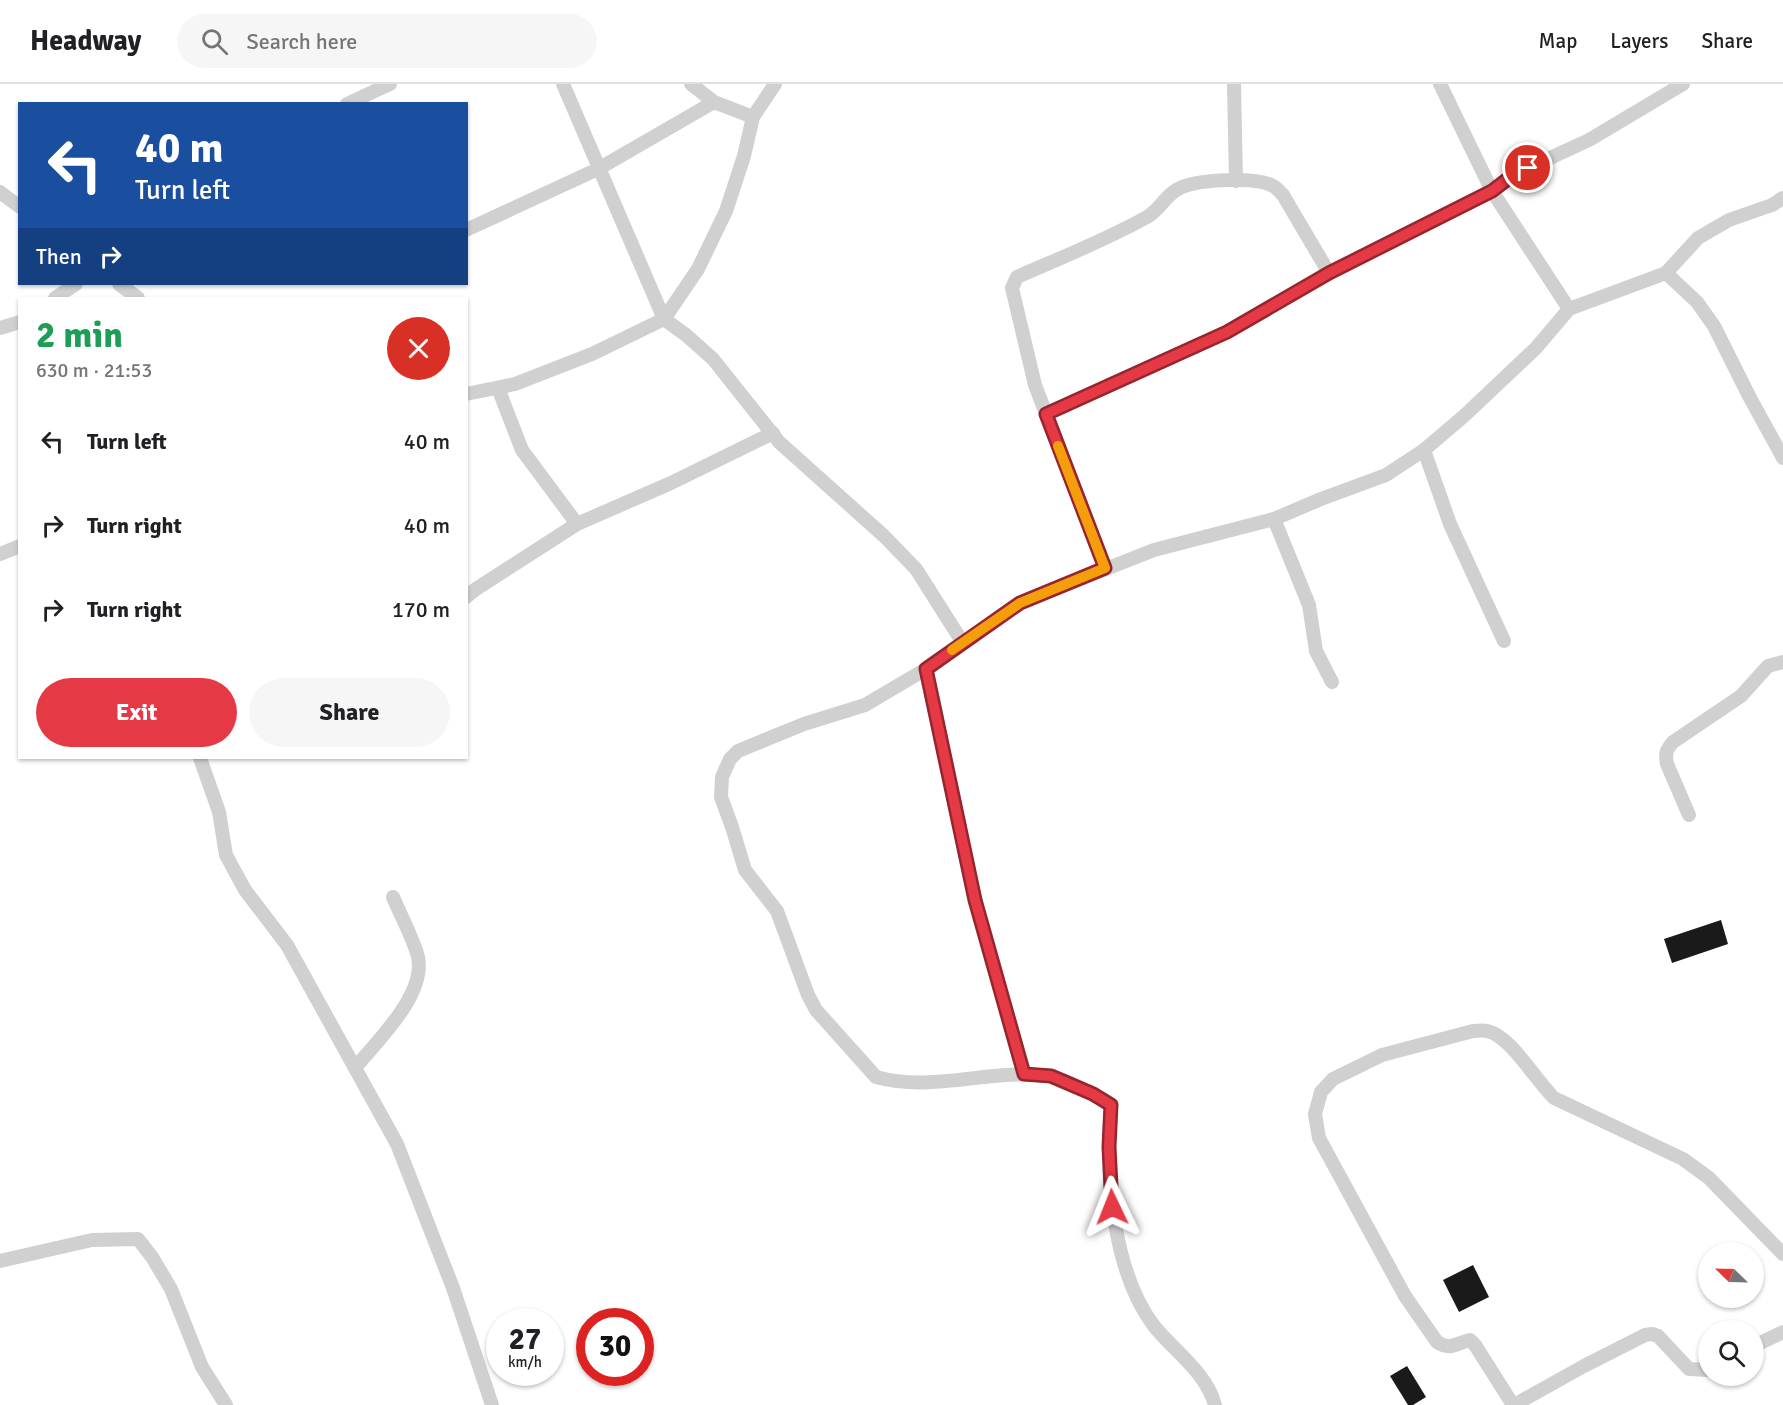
<!DOCTYPE html>
<meta charset="utf-8">
<style>
:root{--surface:#fff;--page:#f6f6f6;--text:#202124;--muted:#757577;--line:#e0e0e0;--accent:#e63946}
body{margin:0;font-family:Signika,sans-serif;background:var(--page);color:var(--text);height:100vh;display:flex;flex-direction:column;font-size:22px;white-space:nowrap}
*{box-sizing:border-box;margin:0}
p{font-size:20px;color:var(--muted)}
.icon{flex:none;width:33px;height:33px;fill:none;stroke:currentColor;stroke-width:2;stroke-linecap:round;stroke-linejoin:round}
.map{position:relative;flex:1;overflow:hidden}
.details{position:absolute;left:18px;top:213px;width:450px;height:462px;display:flex;flex-direction:column;background:var(--surface);border-radius:0px;box-shadow:0 2px 4px #0004}
.details>*{flex:none}
.banner{position:absolute;left:18px;top:18px;width:450px;height:183px;border-radius:0px;box-shadow:0 2px 4px #0004;background:#1a4fa0;color:#fff;overflow:hidden}
.needle{width:39px;rotate:293deg}
.tools{position:absolute;left:1698px;top:1158px;display:grid;gap:12px}
.tools a{display:grid;place-items:center;width:66px;height:66px;border-radius:50%;background:var(--surface);box-shadow:0 2px 4px #0004;font-size:30px}
.speed{position:absolute;left:486px;top:1224px;display:flex;gap:12px;font-size:30px;font-weight:700;text-align:center}
.speed>*{display:grid;place-content:center;width:78px;height:78px;border-radius:50%;background:var(--surface);box-shadow:0 2px 4px #0004;line-height:1}
.speed small{font-size:15px;font-weight:400}
.speed .limit{border:9px solid #d22;background:#fff;color:#111}
.pin{position:absolute;display:grid;place-items:center;width:51px;height:51px;color:#fff;margin:-26px;border:3px solid #fff;border-radius:50%;box-shadow:0 2px 6px #0007}
.me{position:absolute;width:66px;margin:-33px;rotate:358deg;stroke-linejoin:round;filter:drop-shadow(0 0 4px #0008)}
.turn{display:flex;align-items:center;gap:21px;height:126px;padding:0 18px;font-size:27px}
.turn .icon{width:78px;height:78px;stroke-width:2.5}
.turn b{display:block;font-size:42px;line-height:51px}
.then{display:flex;align-items:center;height:57px;padding:0 18px;background:#0003;gap:12px;font-size:22px}
.round{display:grid;place-items:center;flex:none;width:63px;height:63px;border-radius:32px;background:var(--page)}
.head{display:flex;align-items:center;justify-content:space-between;height:102px;padding:0 18px}
h1{font-size:36px;font-weight:700;line-height:45px;color:#1e9e55}
.button{display:flex;gap:12px;margin-top:auto;padding:12px 18px}
.button a{flex:1;height:69px;border-radius:36px;background:var(--accent);color:#fff;font-size:24px;font-weight:700;line-height:69px;text-align:center}
.button a+a{background:var(--page);color:var(--text)}
ul{padding:0;list-style:none}
li{display:flex;align-items:center;gap:18px;height:84px;padding:0 18px}
li div{flex:1}
li b{display:block;font-size:22px}
li em{font-style:normal}
header{display:flex;align-items:center;gap:36px;box-sizing:border-box;height:84px;padding:0 30px;background:var(--surface);border-bottom:2px solid var(--line)}
header strong{font-size:28px}
nav{display:flex;gap:33px;margin-inline-start:auto;font-size:21px}
.search{width:420px;height:54px;background:var(--page);display:flex;align-items:center;gap:15px;box-sizing:border-box;padding:0 21px;border-radius:33px;color:var(--muted);font-size:22px}
.map>svg:first-child{display:block}
.building{fill:#1a1a1a}
.lines{fill:none;stroke-linecap:round;stroke-linejoin:round}
.street{stroke:#d0d0d0;stroke-width:14}
.route-casing{stroke:#96252e;stroke-width:15}
.route{stroke:#e63946;stroke-width:10}
.slow{stroke:#f59e0b;stroke-width:10}
</style>
<header>
<strong>Headway</strong>
<div class="search"><svg class="icon" aria-label="search" viewBox="0 0 24 24"><circle cx="10" cy="10" r="6"/><path d="M15 15l6 6"/></svg>Search here</div>
<nav><a>Map</a><a>Layers</a><a>Share</a></nav>
</header>
<div class="map">
<svg width="1783" height="1321" viewBox="0 0 1783 1321">
<rect width="100%" height="100%" fill="#fff"/>
<!-- building -->
<g class="building">
<path d="M 1721,836 L 1728,860 L 1672,879 L 1664,855 Z"/>
<path d="M 1473,1181 L 1489,1213 L 1459,1228 L 1443,1196 Z"/>
<path d="M 1407,1282 L 1426,1313 L 1413,1321 L 1408,1321 L 1390,1292 Z"/>
</g>
<g class="lines">
<!-- street -->
<g class="street">
<path d="M 563,0 L 664,235 L 686,251 L 713,275 L 779,358 L 884,452 L 916,485 L 963,559"/>
<path d="M 691,0 L 714,18 L 753,33"/>
<path d="M 1234,0 L 1236,97"/>
<path d="M 1440,0 L 1492,107 L 1569,225"/>
<path d="M 347,20 L 390,0"/>
<path d="M 0,108 L 20,123"/>
<path d="M 466,146 L 598,85 L 714,18"/>
<path d="M 1666,189 L 1697,218 L 1714,242 L 1749,312 L 1783,374"/>
<path d="M 119,200 L 138,214"/>
<path d="M 55,214 L 76,200"/>
<path d="M 0,244 L 20,238"/>
<path d="M 498,304 L 522,366 L 577,440"/>
<path d="M 466,310 L 515,300 L 592,270 L 664,235 L 698,185 L 726,127 L 744,72 L 753,33 L 775,0"/>
<path d="M 1046,330 L 1227,248 L 1329,189 L 1492,107 L 1513,91 L 1589,56 L 1683,0"/>
<path d="M 1424,366 L 1450,440 L 1504,557"/>
<path d="M 1274,435 L 1309,521 L 1316,567 L 1332,598"/>
<path d="M 0,470 L 20,462"/>
<path d="M 1105,484 L 1035,301 L 1012,204 L 1017,193 C 1060,174 1106,156 1147,133 C 1161,125 1166,109 1182,103 C 1200,96 1256,92 1273,102 C 1277,104 1280,108 1283,111 L 1329,189"/>
<path d="M 466,513 L 476,505 L 577,440 L 671,399 L 773,349"/>
<path d="M 926,585 L 975,816 L 1024,990"/>
<path d="M 200,674 L 219,728 L 226,771 L 245,806 L 287,861 L 397,1060 L 453,1204 L 492,1321"/>
<path d="M 1689,731 L 1667,680 C 1665,670 1666,666 1673,658 L 1741,612 L 1768,582 L 1783,578"/>
<path d="M 355,984 C 377,957 426,911 418,873 C 414,856 400,830 393,813"/>
<path d="M 0,1177 L 92,1156 L 138,1155 L 152,1173 L 171,1205 L 202,1283 L 226,1321"/>
<path d="M 1754,1262 L 1783,1248"/>
<path d="M 1215,1321 C 1206,1288 1175,1268 1154,1242 C 1112,1187 1105,1088 1111,1021 C 1094,1011 1067,995 1048,992 C 991,984 934,1009 876,993 L 816,926 L 808,911 L 777,827 L 745,786 L 732,743 L 721,713 L 722,693 L 730,675 L 738,667 L 804,640 L 865,621 L 926,585 L 1020,519 L 1154,466 L 1274,435 L 1321,415 L 1386,391 L 1424,366 L 1464,332 L 1536,264 L 1569,225 L 1666,189 L 1698,154 L 1729,136 L 1772,121 L 1783,114"/>
<path d="M 1513,1321 L 1475,1261 L 1470,1256 C 1457,1259 1450,1267 1437,1258 L 1405,1212 L 1319,1054 L 1315,1030 L 1321,1008 L 1333,995 L 1382,971 L 1473,947 C 1477,947 1483,946 1487,947 C 1510,951 1536,997 1554,1014 L 1683,1075 L 1709,1094 L 1783,1170"/>
<path d="M 1514,1321 L 1584,1282 L 1645,1251 L 1652,1250 L 1658,1252 L 1689,1285 L 1708,1286"/>
</g>
</g>
<g class="lines">
<defs>
<path id="route" d="M 1112,1123 L 1109,1063 L 1111,1021 L 1093,1010 L 1051,992 L 1024,990 L 975,816 L 926,585 L 1020,519 L 1105,484 L 1046,330 L 1227,248 L 1329,189 L 1492,107 L 1513,91 L 1528,84"/>
</defs>
<!-- route casing -->
<use href="#route" class="route-casing"/>
<!-- route -->
<use href="#route" class="route"/>
<!-- slow -->
<path class="slow" d="M 952,566 L 1020,519 L 1105,484 L 1058,362"/>
</g>
</svg>
<div class="tools">
<a><svg class="needle" viewBox="-14 -14 28 28"><path d="M0-13l5 13h-10z" fill="#e53935"/><path d="M0 13l5-13h-10z" fill="#757577"/></svg></a>
<a><svg class="icon" aria-label="search" viewBox="0 0 24 24"><circle cx="10" cy="10" r="6"/><path d="M15 15l6 6"/></svg></a>
</div>
<div class="speed"><div>27<small>km/h</small></div><div class="limit">30</div></div>
<div class="pin" style="left:1528px;top:84px;background:#d93025"><svg class="icon" aria-label="arrive" viewBox="0 0 24 24"><path d="M6 21V4h12l-3 4 3 4H6"/></svg></div>
<svg class="me" style="left:1112px;top:1123px" viewBox="-20 -20 40 40"><path d="M0-17L14 15 0 8-14 15z" fill="#e63946" stroke="#fff" stroke-width="4"/></svg>
<div class="banner">
<div class="turn"><svg class="icon" aria-label="left" viewBox="0 0 24 24"><path d="M17 20v-9H6M10 6l-5 5 5 5"/></svg><div><b>40 m</b>Turn left</div></div>
<div class="then">Then<svg class="icon" aria-label="right" viewBox="0 0 24 24"><path d="M7 20v-9h11M14 6l5 5-5 5"/></svg></div>
</div>
<section class="details">
<div class="head"><div><h1>2 min</h1><p>630 m · 21:53</p></div><a class="round" style="background:#d93025;color:#fff"><svg class="icon" aria-label="close" viewBox="0 0 24 24"><path d="M6 6l12 12M18 6L6 18"/></svg></a></div>
<ul>
<li><svg class="icon" aria-label="left" viewBox="0 0 24 24"><path d="M17 20v-9H6M10 6l-5 5 5 5"/></svg><div><b>Turn left</b></div><em>40 m</em></li>
<li><svg class="icon" aria-label="right" viewBox="0 0 24 24"><path d="M7 20v-9h11M14 6l5 5-5 5"/></svg><div><b>Turn right</b></div><em>40 m</em></li>
<li><svg class="icon" aria-label="right" viewBox="0 0 24 24"><path d="M7 20v-9h11M14 6l5 5-5 5"/></svg><div><b>Turn right</b></div><em>170 m</em></li>
</ul>
<div class="button"><a>Exit</a><a>Share</a></div>
</section>
</div>
